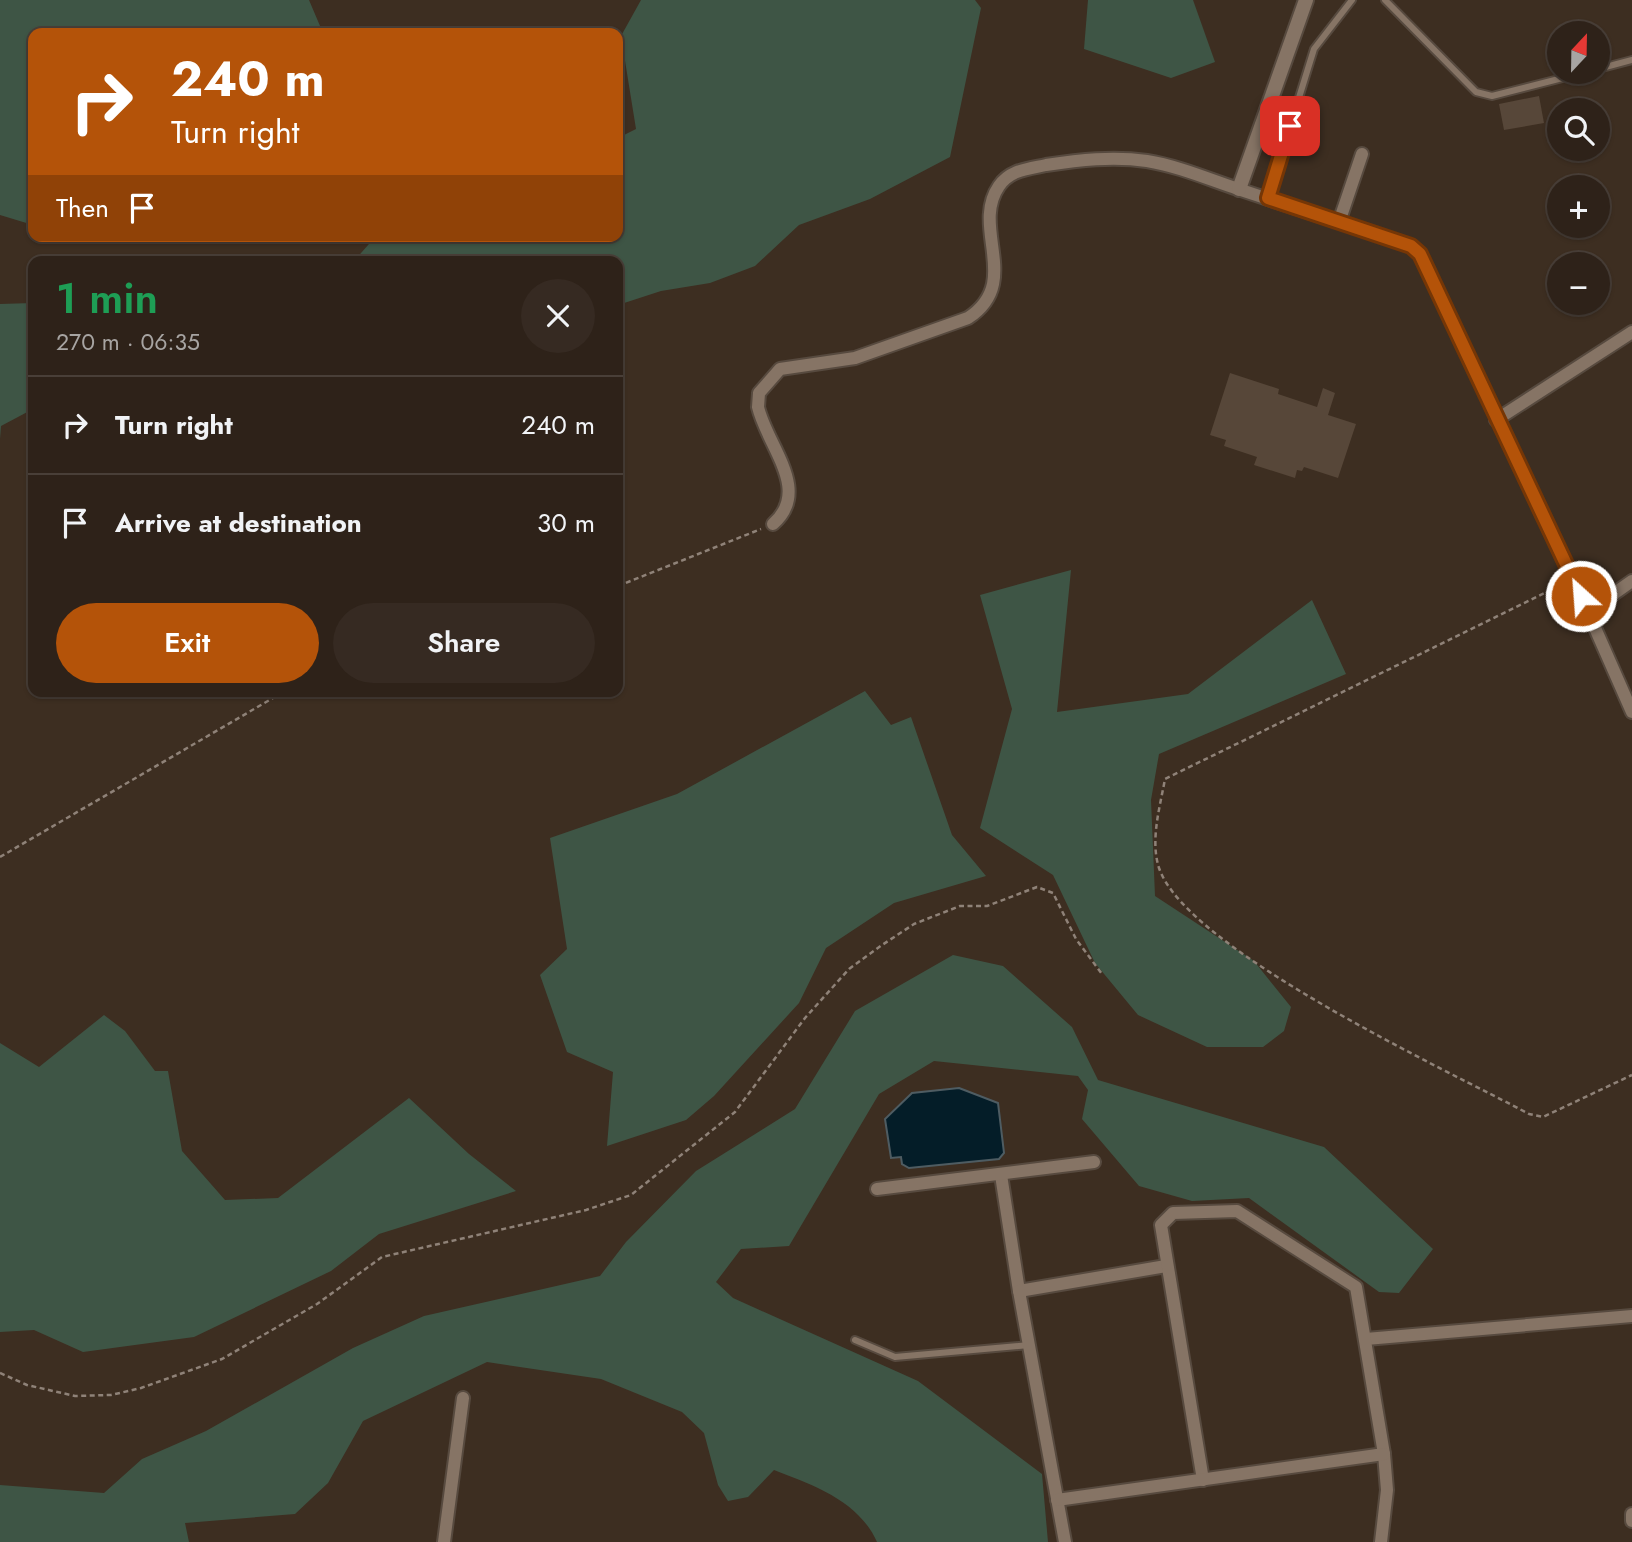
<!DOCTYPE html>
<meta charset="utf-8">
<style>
:root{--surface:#2e2219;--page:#362a22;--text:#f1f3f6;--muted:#a7a4a2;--line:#493f38;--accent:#b45309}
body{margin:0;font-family:Jost,sans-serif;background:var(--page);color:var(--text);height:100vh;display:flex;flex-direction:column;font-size:26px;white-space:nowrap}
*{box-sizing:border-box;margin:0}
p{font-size:23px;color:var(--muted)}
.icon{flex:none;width:38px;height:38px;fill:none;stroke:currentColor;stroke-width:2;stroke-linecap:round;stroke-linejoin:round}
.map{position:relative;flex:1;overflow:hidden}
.drawer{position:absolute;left:28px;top:256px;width:595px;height:441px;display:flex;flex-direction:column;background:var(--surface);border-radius:14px;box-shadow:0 2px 5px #0004,0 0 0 2px var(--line)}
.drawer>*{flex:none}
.top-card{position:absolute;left:28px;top:28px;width:595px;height:214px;border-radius:14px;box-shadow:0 2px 5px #0004,0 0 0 2px var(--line);background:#b45309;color:#fff;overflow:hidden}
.needle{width:46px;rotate:22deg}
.tools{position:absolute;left:1547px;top:21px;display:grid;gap:14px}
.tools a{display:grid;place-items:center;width:63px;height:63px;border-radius:50%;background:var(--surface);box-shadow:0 2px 5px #0004,0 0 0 2px var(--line);font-size:35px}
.pin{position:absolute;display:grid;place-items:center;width:60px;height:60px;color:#fff;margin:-30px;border-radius:14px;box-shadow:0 4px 10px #0006}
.me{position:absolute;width:77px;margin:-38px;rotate:334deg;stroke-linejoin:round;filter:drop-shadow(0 0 5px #0008)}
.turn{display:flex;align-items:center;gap:24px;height:147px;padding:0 28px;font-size:32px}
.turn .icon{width:91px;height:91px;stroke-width:2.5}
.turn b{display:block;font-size:49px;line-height:60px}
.then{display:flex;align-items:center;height:66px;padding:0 28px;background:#0003;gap:14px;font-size:26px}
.round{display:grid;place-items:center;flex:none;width:74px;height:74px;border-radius:37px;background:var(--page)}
.overview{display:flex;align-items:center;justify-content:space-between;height:119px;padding:0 28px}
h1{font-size:42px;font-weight:600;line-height:52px;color:#1e9e55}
.cta{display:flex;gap:14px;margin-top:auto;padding:14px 28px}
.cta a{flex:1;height:80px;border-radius:42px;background:var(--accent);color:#fff;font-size:28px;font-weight:600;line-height:80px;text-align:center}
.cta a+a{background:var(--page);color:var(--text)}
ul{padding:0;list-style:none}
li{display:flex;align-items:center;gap:21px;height:98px;padding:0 28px;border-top:2px solid var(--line)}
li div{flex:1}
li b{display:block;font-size:26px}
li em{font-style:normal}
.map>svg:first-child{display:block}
.green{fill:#3e5545}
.water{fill:#041d28;stroke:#4e5c62;stroke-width:2}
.building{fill:#574739}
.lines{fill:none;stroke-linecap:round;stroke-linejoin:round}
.service-casing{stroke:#574a3f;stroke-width:10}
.minor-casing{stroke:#574a3f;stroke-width:16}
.tertiary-casing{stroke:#574a3f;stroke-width:18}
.path{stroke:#8f8278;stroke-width:2.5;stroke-dasharray:5 3.5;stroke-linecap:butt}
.service{stroke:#867465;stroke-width:6}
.minor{stroke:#867465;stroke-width:12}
.tertiary{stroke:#867465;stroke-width:14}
.route-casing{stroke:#753606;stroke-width:18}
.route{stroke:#b45309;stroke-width:12}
</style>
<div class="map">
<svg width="1632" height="1542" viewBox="0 0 1632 1542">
<rect width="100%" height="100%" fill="#3d2e21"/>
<!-- green -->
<g class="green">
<path d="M 0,0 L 309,0 L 323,33 L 33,33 L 33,225 L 0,215 Z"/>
<path d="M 641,0 L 975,0 L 981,8 L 950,157 L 870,199 L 799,225 L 755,266 L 710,283 L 661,291 L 618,305 L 618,261 L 354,261 L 376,236 L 618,236 L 618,138 L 636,129 L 621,36 Z"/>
<path d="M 1088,0 L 1193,0 L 1215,62 L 1171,78 L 1084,49 Z"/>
<path d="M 33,303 L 33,409 L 1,426 L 0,439 L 0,304 Z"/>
<path d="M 1071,570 L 1057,712 L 1188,694 L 1312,600 L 1346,674 L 1159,754 L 1151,800 L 1155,896 L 1254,961 L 1291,1007 L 1284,1031 L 1263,1047 L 1207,1047 L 1138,1015 L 1095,963 L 1053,875 L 980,828 L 1012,709 L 980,595 Z"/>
<path d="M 865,691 L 891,725 L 911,717 L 952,835 L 986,876 L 894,903 L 826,948 L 799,1003 L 714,1096 L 686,1120 L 607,1146 L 613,1072 L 567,1052 L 540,975 L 567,949 L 550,838 L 677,794 Z"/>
<path d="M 953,955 L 1003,966 L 1072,1027 L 1098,1080 L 1324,1147 L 1433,1249 L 1399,1293 L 1379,1292 L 1249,1198 L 1192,1201 L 1139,1186 L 1082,1119 L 1088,1090 L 1078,1076 L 934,1061 L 879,1094 L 789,1246 L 741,1249 L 716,1282 L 733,1298 L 918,1381 L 1042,1474 L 1048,1542 L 877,1542 C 859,1501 813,1485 774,1470 L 748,1497 L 728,1501 L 718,1485 L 704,1433 L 682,1412 L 601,1379 L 487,1362 L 363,1421 L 328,1483 L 295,1514 L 185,1523 L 189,1542 L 0,1542 L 0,1485 L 104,1493 L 142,1459 L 206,1431 L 353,1348 L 424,1316 L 600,1276 L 626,1242 L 696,1171 L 795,1109 L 855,1011 Z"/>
<path d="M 104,1015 L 125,1031 L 155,1071 L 168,1071 L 182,1151 L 225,1200 L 278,1198 L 409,1098 L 469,1154 L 516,1191 L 379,1234 L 331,1271 L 194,1337 L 83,1352 L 34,1330 L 0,1332 L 0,1043 L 39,1067 Z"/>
</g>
<!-- water -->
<path class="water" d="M 959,1088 L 998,1103 L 1004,1153 L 999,1159 L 909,1168 L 902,1164 L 901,1157 L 891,1158 L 885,1119 L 912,1093 Z"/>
<!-- building -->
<g class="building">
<path d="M 1539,96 L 1544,123 L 1504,130 L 1499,104 Z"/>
<path d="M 1230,373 L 1279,389 L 1278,394 L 1317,407 L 1323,388 L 1335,393 L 1328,415 L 1356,424 L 1338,478 L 1304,467 L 1302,471 L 1297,470 L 1295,478 L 1254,465 L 1257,457 L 1224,446 L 1226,440 L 1210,435 Z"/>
</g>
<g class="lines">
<defs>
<g id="service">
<path d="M 1385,0 L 1476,92 L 1492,96 L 1586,72"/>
<path d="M 1598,69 L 1632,60"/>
<path d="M 1268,198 L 1314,49 L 1352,0"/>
<path d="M 855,1340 L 895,1357 L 1029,1345"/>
</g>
<g id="minor">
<path d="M 1339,222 L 1362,154"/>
<path d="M 1496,420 L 1632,332"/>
<path d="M 773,524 C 812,490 767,446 758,407 L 759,393 L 780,369 L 855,358 L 968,318 C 1023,282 970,228 999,186 C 1010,170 1027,169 1046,165 C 1079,160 1113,156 1147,161 C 1178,166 1208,179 1238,189 C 1296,208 1353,227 1411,246 L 1420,254 L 1588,612 L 1632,712"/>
<path d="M 1588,612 L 1632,581"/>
<path d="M 1001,1175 L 1019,1291 L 1065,1542"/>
<path d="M 877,1189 L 1094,1162"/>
<path d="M 1019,1291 L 1166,1266"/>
<path d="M 1366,1339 L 1632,1316"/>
<path d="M 1203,1480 L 1161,1225 L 1173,1213 L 1237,1211 L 1356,1287 L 1384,1454 L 1387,1490 L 1381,1542"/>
<path d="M 1057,1500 L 1384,1454"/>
<path d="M 1632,1514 L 1632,1521"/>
<path d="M 444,1542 L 463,1398"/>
</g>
<path id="tertiary" d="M 1239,189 L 1306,0"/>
</defs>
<!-- service casing -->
<use href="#service" class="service-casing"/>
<!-- minor casing -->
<use href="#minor" class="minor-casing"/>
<!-- tertiary casing -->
<use href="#tertiary" class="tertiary-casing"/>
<!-- path -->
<g class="path">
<path d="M 618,586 L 761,529"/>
<path d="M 1559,586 L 1165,779 C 1160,807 1150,840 1159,868 C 1187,950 1449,1071 1529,1114 L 1543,1117 L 1632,1075"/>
<path d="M 0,857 L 285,691"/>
<path d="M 0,1373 L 27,1385 L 75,1396 L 111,1395 L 141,1388 L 222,1359 L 317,1304 L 382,1257 L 586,1210 L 631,1195 L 735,1112 L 805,1018 L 849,969 L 882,945 L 914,924 L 960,906 L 987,906 L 1037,887 L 1053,893 L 1076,939 L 1102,974"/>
</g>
<!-- service -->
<use href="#service" class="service"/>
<!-- minor -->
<use href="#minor" class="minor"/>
<!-- tertiary -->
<use href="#tertiary" class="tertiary"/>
</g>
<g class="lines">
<defs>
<path id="route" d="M 1290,126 L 1268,198 L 1411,246 L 1420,254 L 1581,596"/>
</defs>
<!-- route casing -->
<use href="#route" class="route-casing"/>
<!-- route -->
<use href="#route" class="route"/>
</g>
</svg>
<div class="tools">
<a><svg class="needle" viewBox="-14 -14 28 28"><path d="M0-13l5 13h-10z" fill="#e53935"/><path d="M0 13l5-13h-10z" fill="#a7a4a2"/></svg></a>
<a><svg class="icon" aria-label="search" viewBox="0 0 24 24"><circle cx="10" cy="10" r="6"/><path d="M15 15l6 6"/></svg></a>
<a>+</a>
<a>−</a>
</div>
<div class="pin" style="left:1290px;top:126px;background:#d93025"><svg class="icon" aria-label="arrive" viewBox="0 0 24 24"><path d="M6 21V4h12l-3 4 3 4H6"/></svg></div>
<svg class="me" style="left:1581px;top:596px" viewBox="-20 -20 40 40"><circle r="17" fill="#b45309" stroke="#fff" stroke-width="3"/><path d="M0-11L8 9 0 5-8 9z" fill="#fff"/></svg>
<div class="top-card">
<div class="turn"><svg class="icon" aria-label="right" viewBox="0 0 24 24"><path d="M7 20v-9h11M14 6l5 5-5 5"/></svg><div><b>240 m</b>Turn right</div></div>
<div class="then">Then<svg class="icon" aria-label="arrive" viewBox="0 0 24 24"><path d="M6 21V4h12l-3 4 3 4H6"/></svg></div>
</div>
<section class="drawer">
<div class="overview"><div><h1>1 min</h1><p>270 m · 06:35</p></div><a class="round"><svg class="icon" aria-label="close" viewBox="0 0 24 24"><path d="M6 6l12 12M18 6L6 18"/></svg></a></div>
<ul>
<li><svg class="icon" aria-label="right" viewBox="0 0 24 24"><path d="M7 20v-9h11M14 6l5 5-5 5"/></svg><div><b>Turn right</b></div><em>240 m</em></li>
<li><svg class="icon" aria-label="arrive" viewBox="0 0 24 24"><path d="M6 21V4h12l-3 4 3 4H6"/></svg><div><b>Arrive at destination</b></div><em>30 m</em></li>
</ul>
<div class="cta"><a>Exit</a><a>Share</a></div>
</section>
</div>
